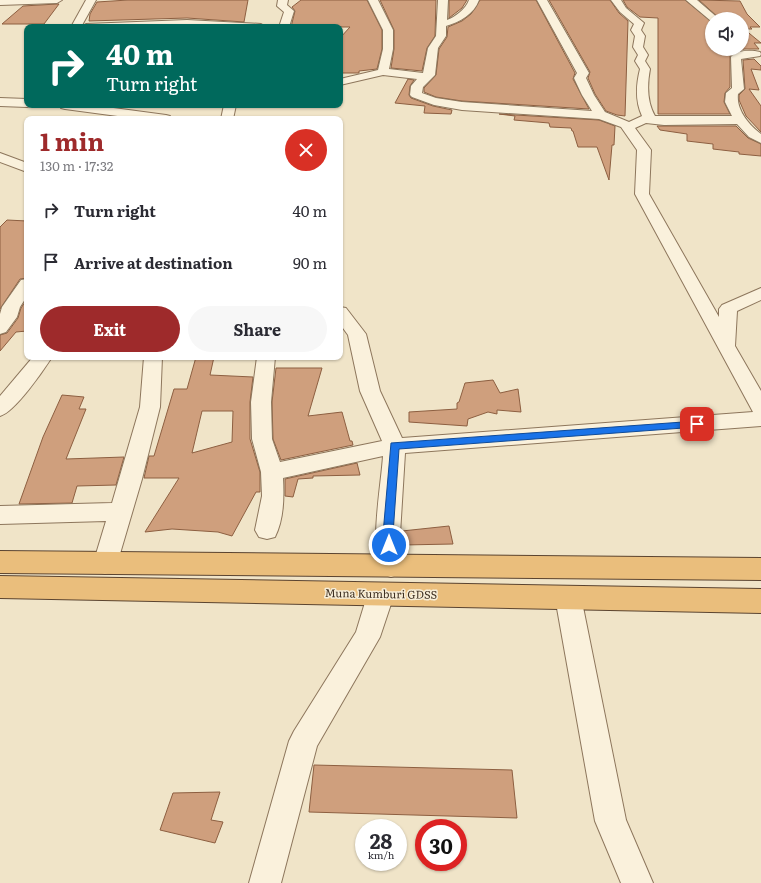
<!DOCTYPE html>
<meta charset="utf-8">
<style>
:root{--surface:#fff;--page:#f7f7f7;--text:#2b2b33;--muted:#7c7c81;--accent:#9e2a2b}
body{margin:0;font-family:Literata,serif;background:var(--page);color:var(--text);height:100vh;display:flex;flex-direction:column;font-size:15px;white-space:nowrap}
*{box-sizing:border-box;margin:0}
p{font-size:13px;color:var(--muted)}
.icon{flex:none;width:22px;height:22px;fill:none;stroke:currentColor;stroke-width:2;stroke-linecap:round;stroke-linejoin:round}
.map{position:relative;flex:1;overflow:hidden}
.panel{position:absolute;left:24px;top:116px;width:319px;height:244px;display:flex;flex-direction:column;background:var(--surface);border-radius:8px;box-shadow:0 1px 3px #0004}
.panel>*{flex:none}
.hud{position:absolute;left:24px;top:24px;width:319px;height:84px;border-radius:8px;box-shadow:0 1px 3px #0004;background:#00695c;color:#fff;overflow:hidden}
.buttons{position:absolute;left:705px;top:12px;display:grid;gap:8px}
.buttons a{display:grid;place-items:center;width:44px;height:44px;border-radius:50%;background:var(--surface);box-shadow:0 1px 3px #0004;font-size:20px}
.speed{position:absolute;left:355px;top:819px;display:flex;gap:8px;font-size:20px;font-weight:700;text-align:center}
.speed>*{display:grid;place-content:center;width:52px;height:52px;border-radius:50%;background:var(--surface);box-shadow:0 1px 3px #0004;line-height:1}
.speed small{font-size:10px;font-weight:400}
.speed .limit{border:6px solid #d22;background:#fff;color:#111}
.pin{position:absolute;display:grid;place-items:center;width:34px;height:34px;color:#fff;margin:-17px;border-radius:8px;box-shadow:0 2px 6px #0006}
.me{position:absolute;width:44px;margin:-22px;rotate:0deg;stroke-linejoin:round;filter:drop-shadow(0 0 3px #0008)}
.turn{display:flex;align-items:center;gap:14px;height:84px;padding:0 16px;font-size:18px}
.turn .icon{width:52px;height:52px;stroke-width:2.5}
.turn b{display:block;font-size:28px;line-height:34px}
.round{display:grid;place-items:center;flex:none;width:42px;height:42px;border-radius:21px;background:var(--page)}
.headline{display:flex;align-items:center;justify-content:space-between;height:68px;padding:0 16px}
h1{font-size:24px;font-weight:700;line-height:30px;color:var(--accent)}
.cta{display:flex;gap:8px;margin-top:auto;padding:8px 16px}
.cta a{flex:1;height:46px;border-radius:24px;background:var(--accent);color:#fff;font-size:16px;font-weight:700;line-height:46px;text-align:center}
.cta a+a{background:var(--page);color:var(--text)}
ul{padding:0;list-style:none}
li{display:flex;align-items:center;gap:12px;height:52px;padding:0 16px}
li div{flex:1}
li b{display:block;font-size:15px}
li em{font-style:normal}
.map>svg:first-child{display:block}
.building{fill:#cf9f7d;stroke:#8d5f41;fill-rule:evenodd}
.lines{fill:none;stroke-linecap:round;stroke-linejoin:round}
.minor-casing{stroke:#8d765c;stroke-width:2}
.trunk-casing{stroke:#5b4430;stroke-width:2}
.minor{fill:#faf1dc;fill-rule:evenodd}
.trunk{fill:#eabe7c;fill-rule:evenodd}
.route{fill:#1a73e8;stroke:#114b97}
.labels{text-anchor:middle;stroke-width:3;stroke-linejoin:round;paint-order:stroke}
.street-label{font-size:11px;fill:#3d2e20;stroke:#f7eed8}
</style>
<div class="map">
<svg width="761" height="883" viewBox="0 0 761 883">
<rect width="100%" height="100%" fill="#f0e4c8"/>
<!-- building -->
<g class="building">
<path d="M 128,0 L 248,0 L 244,22 L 187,18 L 89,21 L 90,14 L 97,2 Z"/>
<path d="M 301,0 L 367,0 L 382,30 L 382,49 L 377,69 L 359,71 L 359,73 L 341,73 L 340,38 L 350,27 L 291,27 L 295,11 L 292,7 Z"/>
<path d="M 380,0 L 436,0 L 435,36 L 427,48 L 422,71 L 391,68 L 394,49 L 394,30 Z"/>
<path d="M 449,0 L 467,0 L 462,8 L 449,18 Z"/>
<path d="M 480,0 L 536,0 L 575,73 L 573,79 L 589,109 L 462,101 L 436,97 L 424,92 L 424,88 L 436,75 L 439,49 L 447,37 L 448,27 L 462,21 L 471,14 Z"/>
<path d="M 549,0 L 610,0 L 619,13 L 628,21 L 625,116 L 617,115 L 606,111 L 595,94 L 588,78 L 590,72 Z"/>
<path d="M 623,0 L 685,0 L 712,22 L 712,49 L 742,49 L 742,19 L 720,19 L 699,0 L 740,1 L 747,14 L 760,27 L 750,27 L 752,29 L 744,29 L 761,43 L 754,43 L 759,49 L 744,49 L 736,52 L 730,56 L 730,87 L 725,93 L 724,102 L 730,114 L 658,114 L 658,18 L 640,17 L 627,7 Z"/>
<path d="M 57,4 L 59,4 L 44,24 L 2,24 L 23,6 Z"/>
<path d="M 754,59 L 761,66 L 761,70 L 751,69 L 759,90 L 749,89 L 761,106 L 761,132 L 746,116 L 739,100 L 739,95 L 745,89 L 743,60 Z"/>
<path d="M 408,79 L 414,80 L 410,86 L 409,95 L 411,98 L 433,106 L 452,110 L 451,114 L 424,113 L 425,106 L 395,103 Z"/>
<path d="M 499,114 L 599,120 L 615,126 L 614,145 L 612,145 L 609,180 L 597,147 L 578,147 L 573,131 L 572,131 L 571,128 L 550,127 L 549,123 L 514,120 L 515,116 Z"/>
<path d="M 657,126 L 736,126 L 748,138 L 761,144 L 761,156 L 739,154 L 739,152 L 713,149 L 713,144 L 687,141 L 687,134 L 660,130 Z"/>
<path d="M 7,220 L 27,221 L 27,278 L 20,279 L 0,309 L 0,227 Z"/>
<path d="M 27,299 L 27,331 L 16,332 L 0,351 L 0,335 L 7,333 L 18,318 L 21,308 Z"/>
<path d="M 196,357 L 214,357 L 210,375 L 253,377 L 250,402 L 250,439 L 260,472 L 260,492 L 256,492 L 232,536 L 218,532 L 172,529 L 145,532 L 179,478 L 144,478 L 149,456 L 154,456 L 174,389 L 187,389 ZM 202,411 L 233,411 L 232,442 L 192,453 Z"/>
<path d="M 276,368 L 322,368 L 308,416 L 342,412 L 350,441 L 352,441 L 353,445 L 281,460 L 273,439 L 272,402 Z"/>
<path d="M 493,380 L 500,393 L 518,389 L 521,412 L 497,410 L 497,414 L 488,412 L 468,419 L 467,426 L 409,422 L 409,412 L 457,409 L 457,403 L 459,402 L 465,383 Z"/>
<path d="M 62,395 L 84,397 L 79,409 L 86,409 L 66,459 L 124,457 L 116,485 L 77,486 L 72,503 L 19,504 L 43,437 Z"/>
<path d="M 357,463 L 360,475 L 313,476 L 313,478 L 298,479 L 293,497 L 285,496 L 285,479 Z"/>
<path d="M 449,526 L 453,544 L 403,545 L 402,531 Z"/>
<path d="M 314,765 L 512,770 L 517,818 L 309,812 Z"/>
<path d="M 220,792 L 211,820 L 223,822 L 215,843 L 160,830 L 173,793 Z"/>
</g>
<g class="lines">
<defs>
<g id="minor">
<path d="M 0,0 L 62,0 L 57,3 L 0,5 Z"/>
<path d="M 86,0 L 96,0 L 81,27 L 71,27 Z"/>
<path d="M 278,0 L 288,0 L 287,5 L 294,11 L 289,27 L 279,27 L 284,12 L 277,6 Z"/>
<path d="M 368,0 L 378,0 L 393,30 L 393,49 L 389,69 L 423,73 L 428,48 L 436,36 L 438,0 L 448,0 L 447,20 C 455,17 466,9 469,0 L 479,0 C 474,14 460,22 446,26 L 446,36 L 438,48 L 435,75 L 423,87 L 422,93 L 436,98 L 462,102 L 592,111 L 582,95 L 574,78 L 577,73 L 537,0 L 547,0 L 589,73 L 586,78 L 594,95 L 605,112 L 629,122 L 642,116 C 635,101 636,85 640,69 L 635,61 L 638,55 L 633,47 L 635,36 L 631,30 L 634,24 L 620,12 L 611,0 L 621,0 L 626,8 L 644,23 L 641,30 L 645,36 L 643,47 L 648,55 L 645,61 L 650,69 C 647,85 647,102 655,116 L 732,116 L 725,102 L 726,93 L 732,88 L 731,57 C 737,50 751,50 760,52 L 761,54 L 760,56 L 741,59 L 744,89 L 738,94 C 736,110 749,125 761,134 L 761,143 L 749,137 L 737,124 L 664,125 L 646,123 L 635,128 L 651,150 L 649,194 L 719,317 L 719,309 L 722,305 L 761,288 L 761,300 L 737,311 L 735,346 L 761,391 L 761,426 L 405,453 L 400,534 L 403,567 L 400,574 L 391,577 L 382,574 C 369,548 381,487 383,456 L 283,478 C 284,497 284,519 275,537 L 267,539 L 259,537 L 255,530 L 262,496 L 261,472 L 252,439 L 251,402 L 257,357 L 275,357 L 271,402 L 272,439 L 280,462 L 382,441 L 360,391 L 348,335 L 340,324 L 340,307 L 346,308 L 366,334 L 380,391 L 402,438 L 753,412 L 635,194 L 637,150 L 621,127 L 599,119 L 462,110 L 434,105 L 412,97 L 410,95 L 411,86 L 417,79 L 383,75 L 340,85 L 340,79 L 378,70 L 383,49 L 383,30 Z"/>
<path d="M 686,0 L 697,0 L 719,19 L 712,19 L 712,21 L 711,21 Z"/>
<path d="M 187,20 L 261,24 L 266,27 L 81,27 L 86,24 Z"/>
<path d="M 0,98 L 27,99 L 27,105 L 32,105 L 27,107 L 0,106 Z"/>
<path d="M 59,105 L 91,105 L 166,115 L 170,116 L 172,119 L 140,119 L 65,109 L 61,108 Z"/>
<path d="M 224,105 L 236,105 L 233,119 L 221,119 Z"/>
<path d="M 0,153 L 27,163 L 27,172 L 0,162 Z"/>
<path d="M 27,279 L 27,296 L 20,307 L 17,317 L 6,332 L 0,334 L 0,314 L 2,307 L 21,280 Z"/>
<path d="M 33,357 L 52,357 C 43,371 15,412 0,416 L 0,396 Z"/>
<path d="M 144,357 L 162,357 L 160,407 L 142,479 L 117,564 L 114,571 L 105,574 L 96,571 L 93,564 L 106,521 L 0,524 L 0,506 L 112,503 L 140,407 Z"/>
<path d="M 379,583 L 388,586 L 392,594 L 391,604 L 380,637 L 317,746 L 281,883 L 249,883 L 289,741 L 294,731 L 356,632 L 370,586 Z"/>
<path d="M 568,586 L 577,589 L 581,597 L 626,820 L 653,883 L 621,883 L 595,821 L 555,597 L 559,589 Z"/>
</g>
<g id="trunk">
<path d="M 0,551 L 761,558 L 761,580 L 0,573 Z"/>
<path d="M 0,576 L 761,589 L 761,613 L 0,598 Z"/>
</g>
</defs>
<!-- minor casing -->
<use href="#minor" class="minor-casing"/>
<!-- trunk casing -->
<use href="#trunk" class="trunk-casing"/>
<!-- minor -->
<use href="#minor" class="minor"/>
<!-- trunk -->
<use href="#trunk" class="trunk"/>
</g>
<!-- route -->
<path class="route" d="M 697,421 L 702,424 L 697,427 L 399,449 L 393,534 L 394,545 L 393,548 L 389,549 L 385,548 L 383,534 L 391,443 Z"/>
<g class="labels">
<!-- street labels -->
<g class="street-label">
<text transform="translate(381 594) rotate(1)" y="4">Muna Kumburi GDSS</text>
</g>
</g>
</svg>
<div class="buttons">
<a><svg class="icon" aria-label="sound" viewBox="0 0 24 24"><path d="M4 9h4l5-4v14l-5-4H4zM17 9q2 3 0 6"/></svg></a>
</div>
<div class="speed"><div>28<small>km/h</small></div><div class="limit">30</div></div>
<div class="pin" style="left:697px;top:424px;background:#d93025"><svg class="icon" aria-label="arrive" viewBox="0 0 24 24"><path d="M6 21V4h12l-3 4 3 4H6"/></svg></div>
<svg class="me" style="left:389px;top:545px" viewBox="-20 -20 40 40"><circle r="17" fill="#1a73e8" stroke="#fff" stroke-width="3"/><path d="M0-11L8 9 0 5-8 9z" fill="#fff"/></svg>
<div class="hud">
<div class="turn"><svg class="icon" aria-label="right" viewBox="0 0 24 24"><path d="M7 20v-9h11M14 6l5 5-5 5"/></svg><div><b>40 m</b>Turn right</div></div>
</div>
<section class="panel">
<div class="headline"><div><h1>1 min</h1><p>130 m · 17:32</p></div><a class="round" style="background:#d93025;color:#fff"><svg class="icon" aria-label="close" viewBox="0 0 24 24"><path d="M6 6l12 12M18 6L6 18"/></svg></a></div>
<ul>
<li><svg class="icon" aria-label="right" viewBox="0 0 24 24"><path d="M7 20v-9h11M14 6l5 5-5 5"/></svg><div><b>Turn right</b></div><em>40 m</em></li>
<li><svg class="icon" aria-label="arrive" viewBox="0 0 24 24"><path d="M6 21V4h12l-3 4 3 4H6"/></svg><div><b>Arrive at destination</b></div><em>90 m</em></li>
</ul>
<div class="cta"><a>Exit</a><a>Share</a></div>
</section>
</div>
